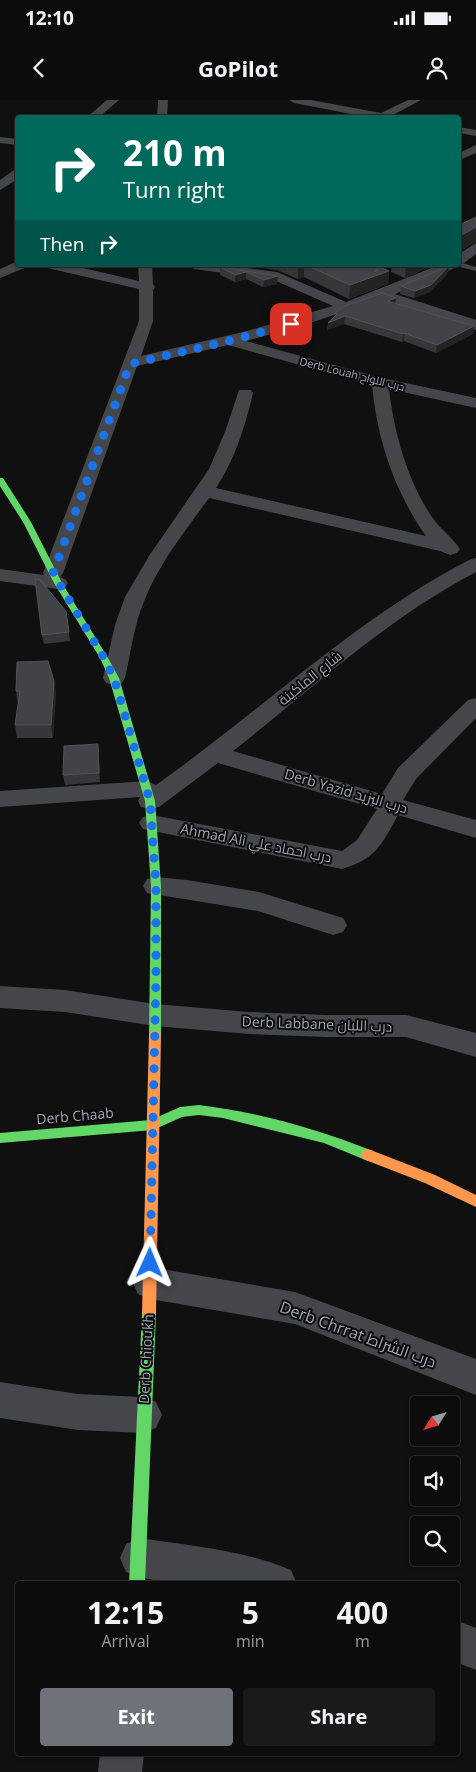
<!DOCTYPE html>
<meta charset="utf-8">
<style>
:root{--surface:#0c0c0d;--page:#1a1a1b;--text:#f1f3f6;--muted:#9a9b9d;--line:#2c2c2e;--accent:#6e727a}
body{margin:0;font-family:"Open Sans",Cairo,sans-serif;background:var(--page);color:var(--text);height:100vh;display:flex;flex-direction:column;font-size:19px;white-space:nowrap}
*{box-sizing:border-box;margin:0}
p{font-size:16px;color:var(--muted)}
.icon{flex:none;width:28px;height:28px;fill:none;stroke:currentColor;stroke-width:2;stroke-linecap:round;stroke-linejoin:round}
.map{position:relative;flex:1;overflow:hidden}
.drawer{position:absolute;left:15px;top:1481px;width:445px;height:175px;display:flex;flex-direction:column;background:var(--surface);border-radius:5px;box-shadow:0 1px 4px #0004,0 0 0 1px var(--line)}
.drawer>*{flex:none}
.hud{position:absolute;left:15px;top:15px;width:446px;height:152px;border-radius:5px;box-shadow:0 1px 4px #0004,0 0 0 1px var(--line);background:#00695c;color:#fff;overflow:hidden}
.needle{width:32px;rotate:233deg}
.buttons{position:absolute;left:410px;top:1296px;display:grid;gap:10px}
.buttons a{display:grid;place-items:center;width:50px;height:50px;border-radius:5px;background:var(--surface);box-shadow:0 1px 4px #0004,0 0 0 1px var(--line);font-size:25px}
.pin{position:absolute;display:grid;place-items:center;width:42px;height:42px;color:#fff;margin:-21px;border-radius:10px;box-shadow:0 2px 8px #0006}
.me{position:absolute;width:55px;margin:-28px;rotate:1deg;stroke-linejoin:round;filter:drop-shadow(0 0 4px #0008)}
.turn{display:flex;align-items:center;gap:18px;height:105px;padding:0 25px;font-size:22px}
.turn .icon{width:65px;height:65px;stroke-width:2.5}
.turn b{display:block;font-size:35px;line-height:42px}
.then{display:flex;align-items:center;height:48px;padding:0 25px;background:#0003;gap:10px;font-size:19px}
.eta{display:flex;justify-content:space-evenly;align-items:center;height:85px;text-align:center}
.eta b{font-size:30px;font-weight:700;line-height:35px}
.button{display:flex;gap:10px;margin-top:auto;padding:10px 25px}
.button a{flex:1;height:58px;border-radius:5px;background:var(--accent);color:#fff;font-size:20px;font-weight:700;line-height:58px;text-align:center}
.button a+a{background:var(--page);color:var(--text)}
.status{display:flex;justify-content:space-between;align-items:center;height:35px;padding:0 25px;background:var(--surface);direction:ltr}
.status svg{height:14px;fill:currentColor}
header{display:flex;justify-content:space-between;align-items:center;height:65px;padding:0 25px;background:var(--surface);font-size:22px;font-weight:700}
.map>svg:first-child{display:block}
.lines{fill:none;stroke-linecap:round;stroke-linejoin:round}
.lane{fill:#454649;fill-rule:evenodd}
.street{fill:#454649;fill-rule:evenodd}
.fast{fill:#63d668;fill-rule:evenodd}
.slow{fill:#ff974d;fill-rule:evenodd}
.wall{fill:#37373a}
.shaded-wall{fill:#232324}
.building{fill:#424347;stroke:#515358}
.route{stroke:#1a73e8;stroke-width:9;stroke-dasharray:0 16.2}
.labels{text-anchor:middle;stroke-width:4;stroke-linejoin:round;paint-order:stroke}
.far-street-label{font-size:11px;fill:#a0a7b3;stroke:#0b0b0c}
.street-label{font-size:14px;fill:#a0a7b3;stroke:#0b0b0c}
.near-street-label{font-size:16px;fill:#a0a7b3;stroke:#0b0b0c}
</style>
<div class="status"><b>12:10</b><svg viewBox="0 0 49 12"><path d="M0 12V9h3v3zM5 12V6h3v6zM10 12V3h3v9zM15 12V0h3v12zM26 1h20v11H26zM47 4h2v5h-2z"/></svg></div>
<header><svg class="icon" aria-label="back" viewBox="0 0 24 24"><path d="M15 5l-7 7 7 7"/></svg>GoPilot<svg class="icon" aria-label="person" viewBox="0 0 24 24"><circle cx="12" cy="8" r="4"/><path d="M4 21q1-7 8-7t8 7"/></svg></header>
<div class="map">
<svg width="476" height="1672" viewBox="0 0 476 1672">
<rect width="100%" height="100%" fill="#101011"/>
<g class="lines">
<!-- lane -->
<path class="lane" d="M 459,162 L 476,167 L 476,171 L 456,166 L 459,165 Z"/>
<!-- street -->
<g class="street">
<path d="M 107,0 L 119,0 L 98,18 L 86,18 Z"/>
<path d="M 158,0 L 168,0 L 167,18 L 157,18 Z"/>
<path d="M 289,0 L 311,0 L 381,13 L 408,0 L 421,0 L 393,15 L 397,18 L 372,18 L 294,3 Z"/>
<path d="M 459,27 L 476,30 L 476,36 L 459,33 Z"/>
<path d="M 0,37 L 18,39 L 18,45 L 0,43 Z"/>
<path d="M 476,45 L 476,53 L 459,60 L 459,53 Z"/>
<path d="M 14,70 L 18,70 L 18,79 L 0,90 L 0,80 Z"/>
<path d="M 476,143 L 476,154 L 464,163 L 459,164 L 459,154 Z"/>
<path d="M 18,161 L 18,165 L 26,165 L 24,168 L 0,178 L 0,169 Z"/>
<path d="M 45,165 L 70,165 L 139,181 L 138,165 L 152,165 L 153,184 L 155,187 L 153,190 L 153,221 L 141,256 L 247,231 L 333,206 L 274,180 L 194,169 L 187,165 L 225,165 L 277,172 L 346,202 L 439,165 L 457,165 L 455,168 L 395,194 L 476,220 L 476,230 L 382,199 L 298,227 L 246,241 L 382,278 L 476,298 L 476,308 L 389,289 C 394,332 407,380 432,417 C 440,429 452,437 460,449 L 457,453 L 450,455 L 440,451 L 209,398 C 186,430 160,462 145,499 C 134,524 131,552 125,578 L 122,583 L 114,585 L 106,583 L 103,578 L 115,525 L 125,497 L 149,456 L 209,369 L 225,332 L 239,290 L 251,290 L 253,293 C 245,327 235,359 216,388 L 426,436 C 394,391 377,339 372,285 L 228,245 L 137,266 L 63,473 L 60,477 L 65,479 L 68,483 L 65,487 L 58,489 L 0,481 L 0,469 L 44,475 L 43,473 L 139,221 L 139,189 L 47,168 Z"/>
<path d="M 476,458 L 476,472 C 386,519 312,589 233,651 L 382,694 L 398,668 L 468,600 L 476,598 L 476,618 L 416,679 L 403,700 L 476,720 L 476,738 L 398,715 C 382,744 376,759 342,769 L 143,729 L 139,723 L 143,717 L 152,715 L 342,751 L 357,740 L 377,709 L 218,663 L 159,707 L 150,709 L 141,707 L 138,701 L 140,697 L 0,707 L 0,691 L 147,681 L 156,685 C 261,611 355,519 469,460 Z"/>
<path d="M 156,777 L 187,780 L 259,792 L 343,818 L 347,825 L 343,832 L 333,835 L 258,811 L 147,793 L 143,786 L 147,779 Z"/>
<path d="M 0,886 L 65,890 L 155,904 L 249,912 L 326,915 L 406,915 L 476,933 L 476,957 L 406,937 L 326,937 L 249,934 L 155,926 L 65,912 L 0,908 Z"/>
<path d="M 150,1167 L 295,1192 L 476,1259 L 476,1295 L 295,1224 L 150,1199 L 138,1194 L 133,1183 L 138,1172 Z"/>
<path d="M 0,1282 L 78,1294 L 143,1297 L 156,1302 L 162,1315 L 156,1328 L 143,1333 L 78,1330 L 0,1318 Z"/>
<path d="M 140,1438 C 191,1446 244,1450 291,1470 L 297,1484 C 247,1484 172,1491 126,1472 L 120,1458 L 126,1444 Z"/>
<path d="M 458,1521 L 476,1528 L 476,1570 L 458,1563 Z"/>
<path d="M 100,1654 L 144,1654 L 142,1672 L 98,1672 Z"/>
</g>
<!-- fast -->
<g class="fast">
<path d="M 0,378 L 3,378 L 31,422 L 62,483 L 108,558 L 119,578 L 155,701 L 161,786 L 161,935 L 159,938 L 151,938 L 149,935 L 151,786 L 145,701 L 109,578 L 100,558 L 54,483 L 23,422 L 0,386 Z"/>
<path d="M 199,1005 C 258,1012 317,1029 373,1051 L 375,1055 L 373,1059 L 368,1061 L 324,1043 L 223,1018 L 199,1015 L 182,1017 L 153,1030 L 0,1043 L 0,1033 L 151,1020 L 180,1007 Z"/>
<path d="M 149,1206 L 154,1208 L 156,1213 L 145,1484 L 129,1484 L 142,1213 L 144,1208 Z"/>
</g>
<!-- slow -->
<g class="slow">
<path d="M 155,930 L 159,932 L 161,935 L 156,1213 L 154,1218 L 149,1220 L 144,1218 L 142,1213 L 149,935 L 151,932 Z"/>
<path d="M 368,1049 L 435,1075 L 476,1095 L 476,1107 L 425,1083 L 363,1059 L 361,1055 L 363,1051 Z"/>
</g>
</g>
<!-- wall -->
<g class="wall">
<path d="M 239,165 L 375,165 L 378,166 L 378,169 L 389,171 L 388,184 L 349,199 L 304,177 L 298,179 L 277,170 Z"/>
<path d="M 375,165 L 384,165 L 383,168 Z"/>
<path d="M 392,165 L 434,165 L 405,178 L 391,172 Z"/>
<path d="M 220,167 L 278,176 L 277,184 L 263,187 L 246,179 L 235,182 L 220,175 Z"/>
<path d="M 448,173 L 430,192 L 414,198 L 400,194 L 401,186 Z"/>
<path d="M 396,198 L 395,204 L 474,226 L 473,234 L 436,253 L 404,241 L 402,242 L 344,224 L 327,230 L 328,223 L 335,216 L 335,213 Z"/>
<path d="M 66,511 L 70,541 L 44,544 L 42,535 Z"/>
<path d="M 54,581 L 56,594 L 53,638 L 17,638 L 15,625 L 18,604 L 16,591 Z"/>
<path d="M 98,644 L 100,682 L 65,685 L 63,675 Z"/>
</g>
<!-- shaded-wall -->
<g class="shaded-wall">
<path d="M 476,127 L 476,142 L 459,152 L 460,136 Z"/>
<path d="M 301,165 L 304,165 L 304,177 L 298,179 L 298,166 Z"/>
<path d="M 406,165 L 434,165 L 405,178 Z"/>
<path d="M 378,166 L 377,175 L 389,171 L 388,184 L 349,199 L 350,185 Z"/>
<path d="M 449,166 L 448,173 L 430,192 L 414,198 L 415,191 Z"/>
<path d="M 246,172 L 246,179 L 235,182 L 235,175 Z"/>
<path d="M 278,176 L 277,184 L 263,187 L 264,180 Z"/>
<path d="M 396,198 L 395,205 L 387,201 Z"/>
<path d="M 345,216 L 344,224 L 327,230 L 328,223 Z"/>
<path d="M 474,226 L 473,234 L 436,253 L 437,245 Z"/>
<path d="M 404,233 L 404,241 L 402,242 L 403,234 Z"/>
<path d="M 54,581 L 56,594 L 53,638 L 51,625 Z"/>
<path d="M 98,644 L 99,654 L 100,682 L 99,673 Z"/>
</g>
<!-- building -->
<g class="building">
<path d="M 476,117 L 476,127 L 460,136 L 459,146 L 459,125 Z"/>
<path d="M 306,165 L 375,165 L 378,166 L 375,172 L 380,167 L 389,171 L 350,185 Z"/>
<path d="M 449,166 L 431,185 L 415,191 L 401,186 Z"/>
<path d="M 220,167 L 278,176 L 264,180 L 246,172 L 235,175 Z"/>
<path d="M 383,193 L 396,198 L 387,201 L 474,226 L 437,245 L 404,233 L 403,234 L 345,216 L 328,223 L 337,214 L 335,213 L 345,206 Z"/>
<path d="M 35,479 L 40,480 L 66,511 L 69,532 L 42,535 Z"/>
<path d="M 48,561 L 54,581 L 51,625 L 15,625 L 20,591 L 16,591 L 17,562 Z"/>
<path d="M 98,644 L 99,673 L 63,675 L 64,646 Z"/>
</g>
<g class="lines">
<!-- route -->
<path class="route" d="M 150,1163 L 156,878 L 156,786 L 150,701 L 114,578 L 104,558 L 53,473 L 130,264 L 229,241 L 291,224"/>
</g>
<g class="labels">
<!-- far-street labels -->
<g class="far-street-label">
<text transform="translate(352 274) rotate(14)" y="4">Derb Louah درب اللواح</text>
</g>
<!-- street labels -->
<g class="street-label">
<text transform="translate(310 578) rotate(-39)" y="5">شارع الماكينة</text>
<text transform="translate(346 691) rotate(16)" y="5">Derb Yazid درب اليزيد</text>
<text transform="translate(256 743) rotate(11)" y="5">Ahmad Ali درب احماد علي</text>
<text transform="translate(317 924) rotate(2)" y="5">Derb Labbane درب اللبان</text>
<text transform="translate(75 1016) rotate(-5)" y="5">Derb Chaab</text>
<text transform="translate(146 1259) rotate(-87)" y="5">Derb Chioukh</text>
</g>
<!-- near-street labels -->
<g class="near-street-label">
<text transform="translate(358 1234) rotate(20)" y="6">Derb Chrrat درب الشراط</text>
</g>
</g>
</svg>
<div class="buttons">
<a><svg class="needle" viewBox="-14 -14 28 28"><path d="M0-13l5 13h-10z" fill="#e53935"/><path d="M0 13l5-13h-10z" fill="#9a9b9d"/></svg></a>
<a><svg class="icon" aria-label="sound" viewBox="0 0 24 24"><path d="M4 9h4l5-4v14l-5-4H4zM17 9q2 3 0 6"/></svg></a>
<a><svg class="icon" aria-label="search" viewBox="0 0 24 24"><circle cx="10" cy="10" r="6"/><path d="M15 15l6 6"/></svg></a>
</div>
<div class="pin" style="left:291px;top:224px;background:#d93025"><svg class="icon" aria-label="arrive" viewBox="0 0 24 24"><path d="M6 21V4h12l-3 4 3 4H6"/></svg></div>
<svg class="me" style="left:150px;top:1163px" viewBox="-20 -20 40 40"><path d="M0-17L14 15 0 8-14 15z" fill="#1a73e8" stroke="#fff" stroke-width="4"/></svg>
<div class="hud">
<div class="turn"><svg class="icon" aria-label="right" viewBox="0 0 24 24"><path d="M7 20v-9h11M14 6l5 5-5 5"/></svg><div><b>210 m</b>Turn right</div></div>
<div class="then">Then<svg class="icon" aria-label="right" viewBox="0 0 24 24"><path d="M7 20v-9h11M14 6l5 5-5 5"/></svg></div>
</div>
<section class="drawer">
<div class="eta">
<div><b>12:15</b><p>Arrival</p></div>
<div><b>5</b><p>min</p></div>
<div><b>400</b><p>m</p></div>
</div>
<div class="button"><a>Exit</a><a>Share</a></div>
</section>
</div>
